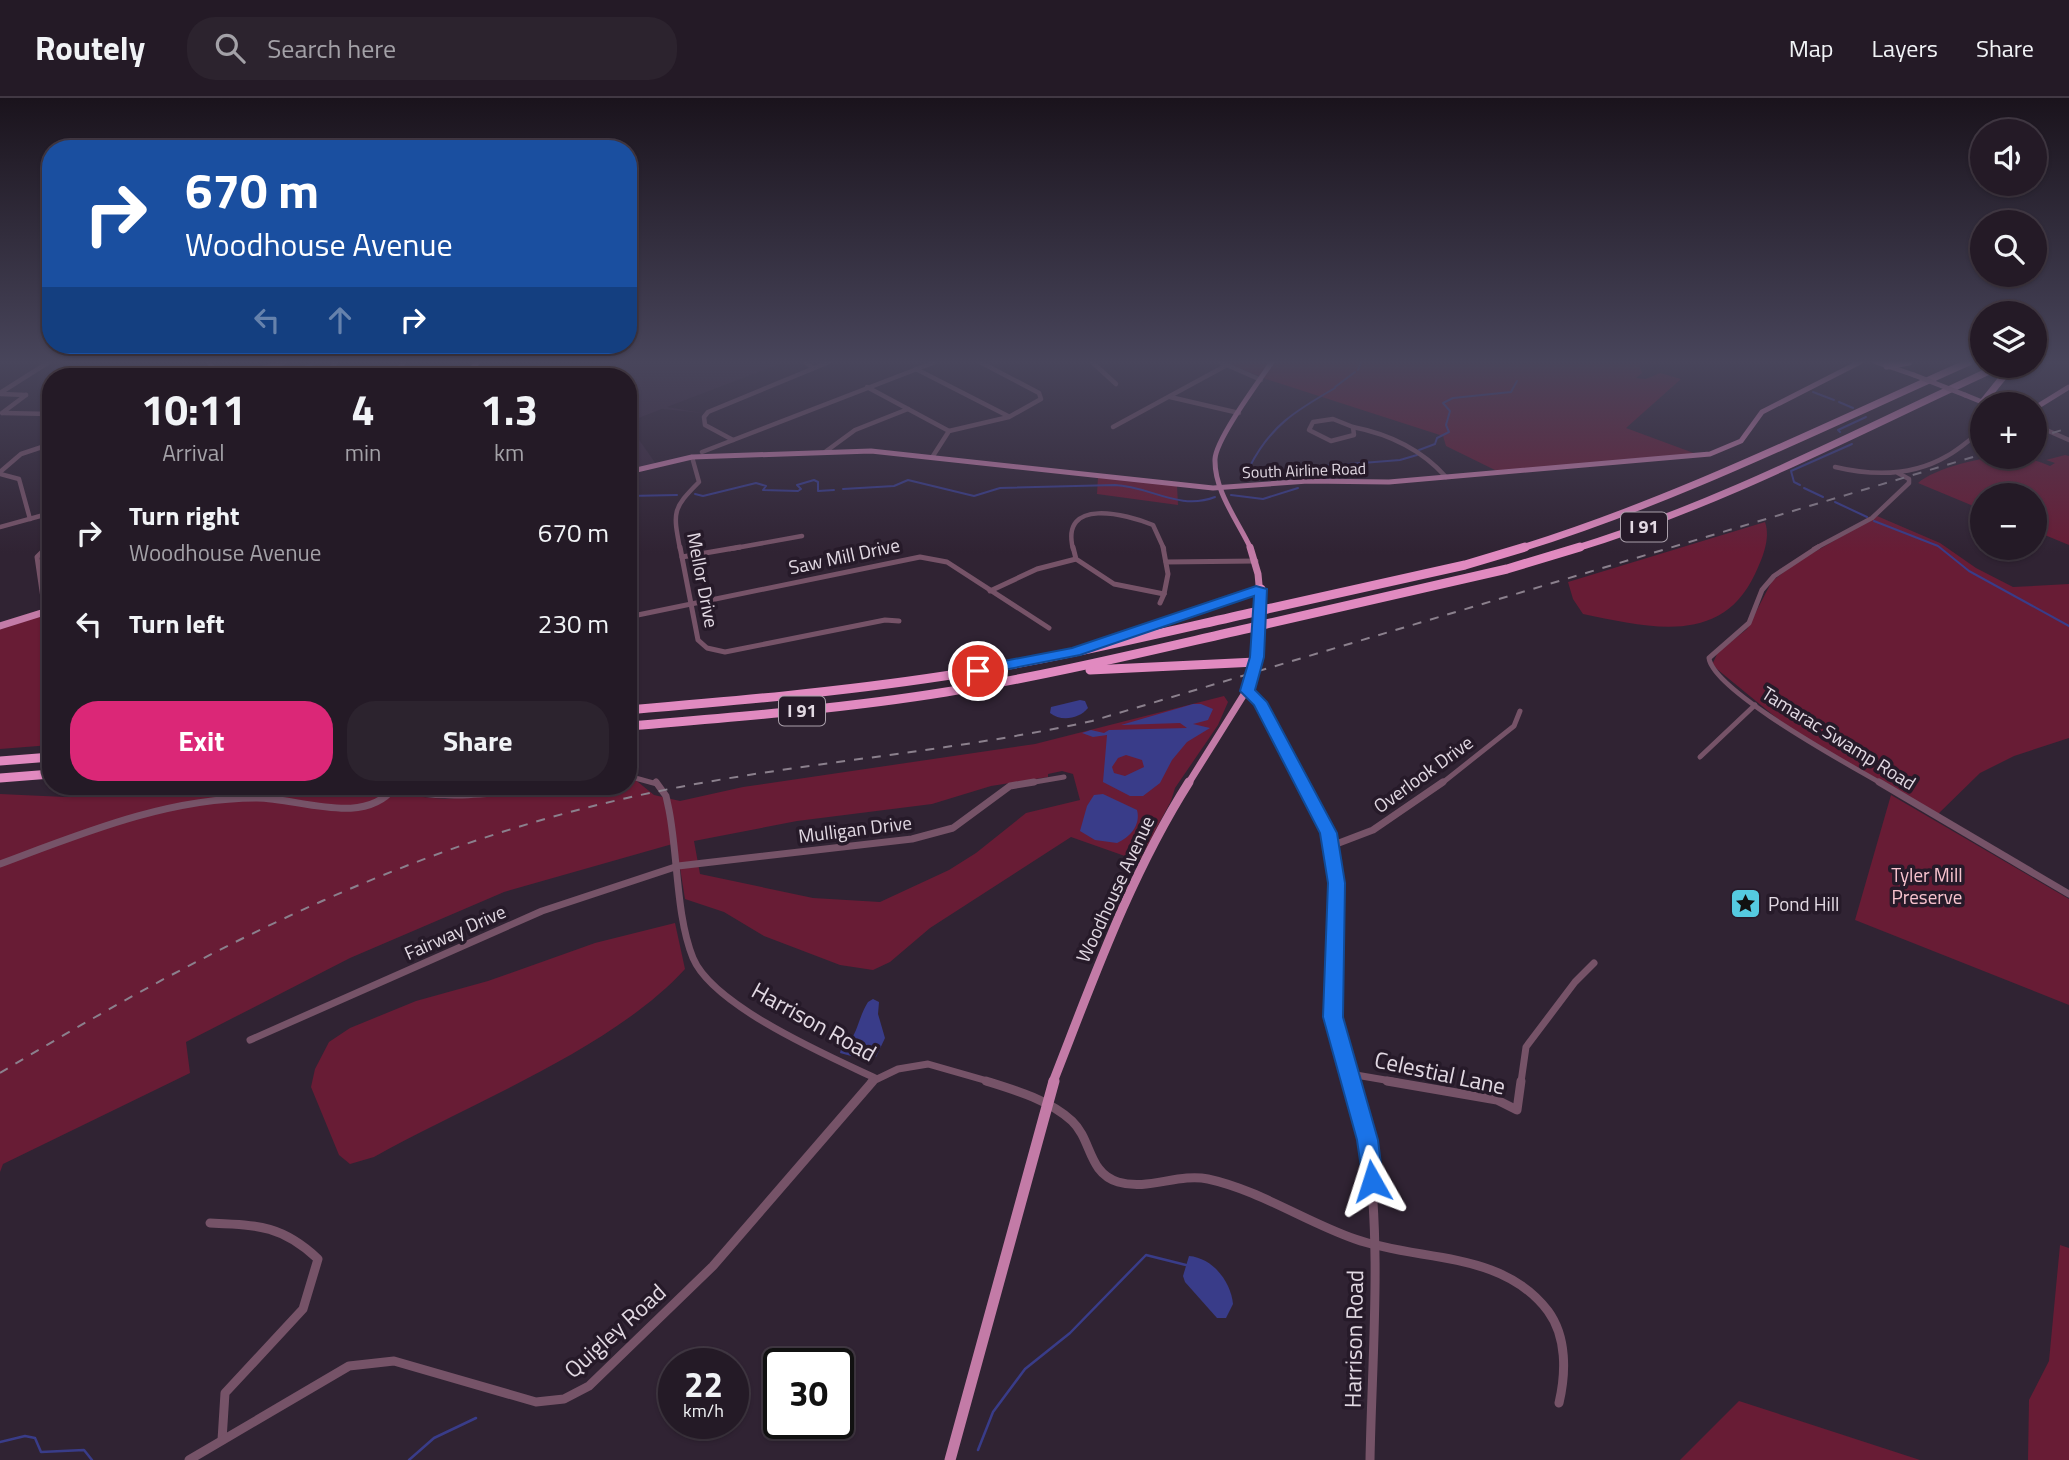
<!DOCTYPE html>
<meta charset="utf-8">
<style>
:root{--surface:#241a26;--page:#2c232e;--text:#f1f3f6;--muted:#a3a1a7;--line:#413843;--accent:#db2777}
body{margin:0;font-family:"Titillium Web",sans-serif;background:var(--page);color:var(--text);height:100vh;display:flex;flex-direction:column;font-size:26px;white-space:nowrap}
*{box-sizing:border-box;margin:0}
p{font-size:23px;color:var(--muted)}
.icon{flex:none;width:38px;height:38px;fill:none;stroke:currentColor;stroke-width:2;stroke-linecap:round;stroke-linejoin:round}
.map{position:relative;flex:1;overflow:hidden}
.sheet{position:absolute;left:42px;top:270px;width:595px;height:427px;display:flex;flex-direction:column;background:var(--surface);border-radius:28px;box-shadow:0 2px 5px #0004,0 0 0 2px var(--line)}
.sheet>*{flex:none}
.hud{position:absolute;left:42px;top:42px;width:595px;height:214px;border-radius:28px;box-shadow:0 2px 5px #0004,0 0 0 2px var(--line);background:#1a4fa0;color:#fff;overflow:hidden}
.fabs{position:absolute;left:1970px;top:21px;display:grid;gap:14px}
.fabs a{display:grid;place-items:center;width:77px;height:77px;border-radius:50%;background:var(--surface);box-shadow:0 2px 5px #0004,0 0 0 2px var(--line);font-size:35px}
.speed{position:absolute;left:658px;top:1250px;display:flex;gap:14px;font-size:35px;font-weight:700;text-align:center}
.speed>*{display:grid;place-content:center;width:91px;height:91px;border-radius:50%;background:var(--surface);box-shadow:0 2px 5px #0004,0 0 0 2px var(--line);line-height:1}
.speed small{font-size:18px;font-weight:400}
.speed .limit{border:4px solid #111;border-radius:10px;background:#fff;color:#111}
.pin{position:absolute;display:grid;place-items:center;width:60px;height:60px;color:#fff;margin:-30px;border:4px solid #fff;border-radius:50%;box-shadow:0 2px 7px #0007}
.me{position:absolute;width:77px;margin:-38px;rotate:354deg;stroke-linejoin:round;filter:drop-shadow(0 0 5px #0008)}
.turn{display:flex;align-items:center;gap:24px;height:147px;padding:0 28px;font-size:32px}
.turn .icon{width:91px;height:91px;stroke-width:2.5}
.turn b{display:block;font-size:49px;line-height:60px}
.lanes{display:flex;align-items:center;height:66px;padding:0 28px;background:#0003;justify-content:center;gap:35px;direction:ltr}
.lanes .off{opacity:.35}
.eta{display:flex;justify-content:space-evenly;align-items:center;height:119px;text-align:center}
.eta b{font-size:42px;font-weight:700;line-height:49px}
.primary-button{display:flex;gap:14px;margin-top:auto;padding:14px 28px}
.primary-button a{flex:1;height:80px;border-radius:28px;background:var(--accent);color:#fff;font-size:28px;font-weight:700;line-height:80px;text-align:center}
.primary-button a+a{background:var(--page);color:var(--text)}
ul{padding:0;list-style:none}
li{display:flex;align-items:center;gap:21px;height:91px;padding:0 28px}
li div{flex:1}
li b{display:block;font-size:26px}
li em{font-style:normal}
header{display:flex;align-items:center;gap:42px;box-sizing:border-box;height:98px;padding:0 35px;background:var(--surface);border-bottom:2px solid var(--line)}
header strong{font-size:33px}
nav{display:flex;gap:38px;margin-inline-start:auto;font-size:24px}
.search{width:490px;height:63px;background:var(--page);display:flex;align-items:center;gap:18px;box-sizing:border-box;padding:0 24px;border-radius:28px;color:var(--muted);font-size:26px}
.map>svg:first-child{display:block}
.built{fill:#3b293e}
.green{fill:#681c35;fill-rule:evenodd}
.water{fill:#393c89;fill-rule:evenodd}
.lines{fill:none;stroke-linecap:round;stroke-linejoin:round}
.stream-far1{stroke:#393c89;stroke-width:2}
.stream{stroke:#393c89;stroke-width:2.5}
.minor-far3{stroke:#765368;stroke-width:4.5}
.minor-far2{stroke:#765368;stroke-width:5}
.minor-far1{stroke:#765368;stroke-width:7}
.minor{stroke:#765368;stroke-width:9}
.major-far3{stroke:#c37ba7;stroke-width:5}
.major-far2{stroke:#c37ba7;stroke-width:7}
.major-far1{stroke:#c37ba7;stroke-width:9}
.major{stroke:#c37ba7;stroke-width:11}
.highway-far1{stroke:#e18ac0;stroke-width:7}
.highway{stroke:#e18ac0;stroke-width:9}
.rail{stroke:#8b808d;stroke-width:2;stroke-dasharray:9 9;stroke-linecap:butt}
.major-bridge{stroke:#c37ba7;stroke-width:5}
.highway-bridge{stroke:#e18ac0;stroke-width:9}
.route{fill:#1a73e8;stroke:#114b97;stroke-width:2}
.labels{text-anchor:middle;stroke-width:7;stroke-linejoin:round;paint-order:stroke}
.far-street-label{font-size:16px;fill:#e2d9e3;stroke:#261a29}
.shield{fill:#261a29;stroke:#aaa0ab;stroke-width:2}
.shield-label{font-size:18px;font-weight:bold;fill:#e2d9e3}
.street-label{font-size:19px;fill:#e2d9e3;stroke:#261a29}
.park-label{font-size:19px;fill:#f8c3ce;stroke:#261a29}
.poi-label{font-size:19px;fill:#e2d9e3;stroke:#261a29;text-anchor:start}
.near-street-label{font-size:23px;fill:#e2d9e3;stroke:#261a29}
</style>
<header>
<strong>Routely</strong>
<div class="search"><svg class="icon" aria-label="search" viewBox="0 0 24 24"><circle cx="10" cy="10" r="6"/><path d="M15 15l6 6"/></svg>Search here</div>
<nav><a>Map</a><a>Layers</a><a>Share</a></nav>
</header>
<div class="map">
<svg width="2069" height="1362" viewBox="0 0 2069 1362">
<rect width="100%" height="100%" fill="#302333"/>
<!-- built -->
<g class="built">
<path d="M 539,264 L 785,264 L 667,309 L 702,315 L 662,311 L 628,324 L 628,278 L 533,278 Z"/>
<path d="M 628,326 L 656,366 L 628,372 Z"/>
</g>
<!-- green -->
<g class="green">
<path d="M 1225,264 L 1638,264 L 1642,275 L 1636,280 L 1646,281 L 1660,275 L 1681,281 L 1626,330 L 1699,357 L 1499,374 L 1446,348 L 1443,338 L 1266,281 Z"/>
<path d="M 2065,357 L 2069,358 L 2069,447 L 2035,433 L 2035,397 L 1983,397 L 1983,412 L 1918,385 C 1937,368 1999,354 2024,359 C 2033,361 2042,365 2050,368 L 2055,365 L 2046,362 Z"/>
<path d="M 1098,379 L 1177,387 L 1178,407 L 1097,396 Z"/>
<path d="M 1877,418 L 1940,445 L 1976,470 L 2013,489 L 2069,486 L 2069,640 L 2014,658 L 1980,675 L 1937,717 L 1789,630 L 1712,567 L 1718,554 L 1747,531 L 1772,483 L 1797,464 Z"/>
<path d="M 1765,424 C 1771,441 1762,461 1755,476 C 1721,549 1648,529 1583,516 L 1573,501 L 1568,484 Z"/>
<path d="M 51,515 L 51,647 L 0,651 L 0,530 Z"/>
<path d="M 1224,598 L 1228,604 L 1218,627 L 1175,690 L 1171,703 L 1139,763 L 1071,739 L 930,830 L 890,864 L 873,872 L 840,867 L 764,838 L 724,814 L 685,801 L 676,745 L 504,794 L 350,860 L 186,944 L 190,975 L 3,1066 L 0,1074 L 0,696 L 65,699 L 242,688 L 373,688 L 400,697 L 445,701 L 585,688 L 628,688 L 628,681 L 633,680 L 654,697 L 680,703 L 743,689 L 1035,646 ZM 1062,673 L 1073,676 L 1080,702 L 1026,715 L 976,755 L 949,772 L 880,804 L 813,800 L 700,776 L 694,743 L 797,723 L 932,706 L 991,688 L 1048,679 L 1048,676 Z"/>
<path d="M 1891,697 L 2069,801 L 2069,907 L 1855,822 Z"/>
<path d="M 675,825 L 685,871 C 612,951 470,1005 374,1059 L 350,1066 L 339,1057 L 311,989 L 315,971 L 329,944 L 350,930 L 416,903 L 488,883 L 595,845 Z"/>
<path d="M 2060,1147 L 2069,1150 L 2069,1362 L 2028,1362 L 2029,1302 L 2049,1263 Z"/>
<path d="M 1739,1303 L 1920,1362 L 1680,1362 Z"/>
</g>
<!-- water -->
<g class="water">
<path d="M 1080,602 L 1085,603 L 1088,610 C 1079,621 1061,624 1050,615 L 1051,609 Z"/>
<path d="M 1193,606 L 1201,606 L 1213,611 L 1208,622 L 1193,626 L 1210,630 L 1187,644 L 1172,662 L 1160,685 L 1143,698 L 1130,698 L 1103,684 L 1107,637 L 1093,639 L 1082,635 L 1091,632 L 1104,635 L 1109,632 L 1187,630 L 1180,625 L 1121,627 ZM 1126,657 L 1142,662 L 1144,669 L 1125,678 L 1114,675 L 1112,669 L 1118,660 Z"/>
<path d="M 1103,696 L 1137,712 C 1141,727 1130,739 1117,745 L 1095,742 L 1080,733 L 1087,708 L 1094,697 Z"/>
<path d="M 873,901 L 879,904 L 878,916 L 885,940 L 876,959 L 866,962 L 840,955 L 841,951 C 858,941 857,921 868,904 Z"/>
<path d="M 1189,1158 C 1213,1160 1231,1184 1233,1206 L 1226,1220 L 1217,1220 L 1185,1184 L 1183,1178 Z"/>
</g>
<g class="lines">
<!-- stream-far1 -->
<g class="stream-far1">
<path d="M 1358,272 L 1361,264"/>
<path d="M 297,278 L 306,268 L 321,264"/>
<path d="M 1335,289 L 1355,274"/>
<path d="M 1813,294 L 1834,302"/>
<path d="M 1839,304 L 1853,310"/>
<path d="M 1840,334 L 1838,332 L 1866,319"/>
<path d="M 1419,352 L 1435,346 L 1437,340 L 1449,334 L 1446,327 L 1450,313 L 1443,305 L 1453,300 L 1511,294 L 1517,283"/>
<path d="M 1249,370 C 1270,328 1295,313 1335,290"/>
<path d="M 1327,381 L 1324,368 L 1400,362 L 1417,357"/>
<path d="M 1800,387 L 1794,384 L 1791,373 L 1852,346"/>
<path d="M 1804,390 L 1823,399"/>
<path d="M 843,391 L 894,388 L 908,382 L 974,398 L 1000,390 L 1115,387 C 1149,388 1179,413 1215,399"/>
<path d="M 695,396 L 703,398 L 756,385 L 766,388 L 763,392 L 798,393 L 801,391 L 797,387 L 814,382 L 818,384 L 818,393 L 834,392"/>
<path d="M 1231,397 L 1263,401 L 1298,390"/>
<path d="M 628,398 L 677,397"/>
<path d="M 1835,404 L 1867,419"/>
<path d="M 1874,423 L 1938,448 L 1969,473 L 2069,528"/>
</g>
<!-- stream -->
<g class="stream">
<path d="M 0,1344 L 25,1338 L 35,1340 L 41,1354 L 84,1352 L 92,1362"/>
<path d="M 978,1352 L 993,1314 L 1025,1271 L 1070,1235 L 1146,1157 L 1186,1167"/>
<path d="M 409,1362 L 434,1340 L 476,1320"/>
</g>
<!-- minor-far3 -->
<g class="minor-far3">
<path d="M 208,264 L 220,278"/>
<path d="M 805,264 L 813,270"/>
<path d="M 1092,264 L 1116,286"/>
<path d="M 1220,264 L 1261,282"/>
<path d="M 916,271 L 1008,318"/>
<path d="M 233,278 L 286,264"/>
<path d="M 325,278 L 336,264"/>
<path d="M 394,278 L 404,264"/>
<path d="M 867,289 L 949,333"/>
<path d="M 0,295 L 49,264"/>
<path d="M 1,296 L 26,297"/>
<path d="M 1170,299 L 1239,315"/>
<path d="M 2,315 L 26,297"/>
<path d="M 3,315 L 51,316"/>
<path d="M 1333,321 L 1353,329 L 1354,337 L 1331,343 L 1309,332 L 1313,324 Z"/>
<path d="M 2035,327 L 2069,342"/>
<path d="M 1113,329 L 1227,267"/>
<path d="M 1353,329 C 1389,336 1421,351 1446,379"/>
<path d="M 733,342 L 705,327 L 704,319 L 708,314 L 829,264"/>
<path d="M 702,354 L 935,264"/>
<path d="M 825,354 L 855,332 L 908,311"/>
<path d="M 933,358 L 949,333 L 1009,319 L 1041,301 L 1039,295 L 980,264"/>
<path d="M 1835,369 C 1873,378 1913,378 1947,358 C 1960,351 1971,340 1983,332"/>
<path d="M 0,374 L 21,356 L 51,346"/>
<path d="M 0,376 L 19,381 L 30,421"/>
<path d="M 0,429 L 51,415"/>
<path d="M 680,451 C 673,414 672,411 699,384 L 692,359"/>
<path d="M 730,451 L 802,438"/>
<path d="M 1073,451 C 1060,399 1126,416 1153,427 L 1164,451"/>
<path d="M 1814,451 L 1872,420 L 1909,385 L 1909,381 L 1898,375"/>
</g>
<!-- minor-far2 -->
<g class="minor-far2">
<path d="M 680,449 L 698,542 L 707,550 L 725,554 L 885,522 L 899,523"/>
<path d="M 1073,449 L 1076,461 L 1114,486 L 1164,496"/>
<path d="M 1163,449 L 1168,476 L 1164,496"/>
<path d="M 1818,449 L 1774,478 L 1762,492 L 1749,525 L 1709,560 C 1713,593 1850,667 1882,686"/>
<path d="M 45,451 L 37,459 L 45,514"/>
<path d="M 682,459 L 740,449"/>
<path d="M 1166,464 L 1256,463"/>
<path d="M 990,493 L 1037,471 L 1076,461"/>
<path d="M 1160,505 L 1164,496"/>
<path d="M 628,519 L 920,459 L 947,464 L 1049,530"/>
<path d="M 1248,593 L 1260,604 L 1305,686"/>
<path d="M 1700,659 L 1755,607"/>
<path d="M 628,678 L 657,686"/>
<path d="M 1023,686 L 1064,679"/>
<path d="M 1441,686 L 1514,628 L 1520,613"/>
</g>
<!-- minor-far1 -->
<g class="minor-far1">
<path d="M 656,684 L 666,698 L 669,712 C 678,758 676,818 693,860 C 713,908 828,958 875,980"/>
<path d="M 1304,684 L 1323,719 L 1335,767 L 1333,919 L 1351,984"/>
<path d="M 1879,684 L 2069,796"/>
<path d="M 386,688 C 443,705 499,694 557,688"/>
<path d="M 1331,748 L 1373,732 L 1443,684"/>
<path d="M 0,766 C 83,735 167,700 257,700 C 299,700 363,729 394,690"/>
<path d="M 250,942 L 542,813 L 678,768 L 912,741 L 953,730 L 1010,688 L 1034,684"/>
<path d="M 1350,976 L 1397,984"/>
<path d="M 871,984 L 898,971 L 928,966 L 991,984"/>
<path d="M 1521,984 L 1526,949 L 1575,884 L 1594,865"/>
</g>
<!-- minor -->
<g class="minor">
<path d="M 986,983 C 1015,992 1049,1002 1072,1023 C 1092,1042 1088,1075 1118,1084 C 1148,1093 1178,1075 1208,1081 C 1259,1092 1306,1124 1355,1141 C 1420,1164 1502,1152 1548,1213 C 1567,1239 1566,1275 1559,1305"/>
<path d="M 1351,983 C 1356,1003 1364,1024 1367,1045 C 1382,1149 1372,1257 1370,1362"/>
<path d="M 1387,983 L 1497,1002 L 1517,1012 L 1521,983"/>
<path d="M 210,1125 C 257,1127 282,1127 318,1161 L 303,1211 L 225,1295 L 222,1342"/>
<path d="M 189,1362 L 349,1268 L 394,1263 L 536,1304 L 564,1301 L 589,1288 L 713,1168 L 873,983"/>
</g>
<!-- major-far3 -->
<g class="major-far3">
<path d="M 1876,264 L 1914,277"/>
<path d="M 465,278 L 478,264"/>
<path d="M 1965,297 L 1987,306"/>
<path d="M 2035,310 L 2069,289"/>
<path d="M 628,374 L 692,359 L 871,353 L 1213,390 L 1308,383 L 1389,384 L 1710,356 L 1741,343 L 1762,314 L 1860,264"/>
<path d="M 1251,451 C 1238,423 1214,393 1215,361 C 1216,341 1259,283 1272,264"/>
</g>
<!-- major-far2 -->
<g class="major-far2">
<path d="M 0,528 L 51,512"/>
<path d="M 1188,686 L 1253,582 L 1261,508 L 1258,476 L 1250,449"/>
</g>
<!-- major-far1 -->
<path class="major-far1" d="M 1053,984 C 1093,882 1130,777 1189,684"/>
<!-- major -->
<path class="major" d="M 950,1362 L 1054,983"/>
<!-- highway-far1 -->
<g class="highway-far1">
<path d="M 1887,268 L 1909,264"/>
<path d="M 1983,304 L 2012,268"/>
<path d="M 1519,451 C 1674,403 1821,330 1969,264"/>
<path d="M 1574,451 C 1722,406 1860,332 2000,268"/>
</g>
<!-- highway -->
<g class="highway">
<path d="M 1267,511 L 1465,467 L 1525,449"/>
<path d="M 1266,526 L 1507,471 L 1580,449"/>
<path d="M 1132,535 L 1261,491"/>
<path d="M 1090,572 L 1256,564"/>
<path d="M 628,612 C 734,603 839,594 944,578 C 1049,562 1152,537 1255,514"/>
<path d="M 628,628 C 734,619 841,611 946,594 C 1050,577 1152,552 1254,529"/>
<path d="M 0,663 L 51,659"/>
<path d="M 0,680 L 51,676"/>
</g>
<!-- rail -->
<g class="rail">
<path d="M 2035,340 L 2069,330"/>
<path d="M 0,975 C 197,856 400,751 627,700 C 780,665 938,657 1092,623 L 1983,356"/>
</g>
<!-- major-bridge -->
<path class="major-bridge" d="M 1914,277 L 1965,297"/>
<!-- highway-bridge -->
<g class="highway-bridge">
<path d="M 1255,514 L 1267,511"/>
<path d="M 1254,529 L 1266,526"/>
</g>
</g>
<!-- sky -->
<linearGradient id="sky" x2="0" y2="1"><stop stop-color="#1a131c"/><stop offset="0.58" stop-color="#48455b"/><stop offset="1" stop-color="#48455b" stop-opacity="0"/></linearGradient>
<rect width="2069" height="455" fill="url(#sky)"/>
<!-- route -->
<path class="route" d="M 1256,488 L 1267,491 L 1264,559 L 1255,592 L 1267,604 L 1337,735 L 1345,785 L 1343,919 L 1378,1042 L 1383,1083 L 1379,1090 L 1372,1093 L 1364,1090 L 1357,1042 L 1323,919 L 1328,785 L 1320,735 L 1254,607 L 1240,593 L 1250,559 L 1254,498 L 1080,557 L 978,577 L 971,573 L 978,568 L 1072,550 Z"/>
<!-- icons -->
<defs>
<symbol id="sight-square" viewBox="-11 -11 22 22"><rect x="-9" y="-9" width="18" height="18" rx="4" fill="#55cae0" stroke="#261a29"/><path d="M0-6L1.8-2.2L6-1.7L2.9 1.2L3.7 5.4L0 3.3L-3.7 5.4L-2.9 1.2L-6-1.7L-1.8-2.2Z" fill="#111"/></symbol>
</defs>
<g fill-rule="evenodd">
<use href="#sight-square" x="1728" y="788" width="35" height="35"/>
</g>
<g class="labels">
<!-- far-street labels -->
<g class="far-street-label">
<text transform="translate(1304 372) rotate(-2)" y="6">South Airline Road</text>
</g>
<!-- shield labels -->
<g class="shield">
<rect x="1621" y="414.5" width="46" height="29" rx="5"/>
<rect x="779" y="598.5" width="46" height="29" rx="5"/>
</g>
<g class="shield-label">
<text x="1644" y="435">I 91</text>
<text x="802" y="619">I 91</text>
</g>
<!-- street labels -->
<g class="street-label">
<text transform="translate(844 458) rotate(-12)" y="7">Saw Mill Drive</text>
<text transform="translate(703 482) rotate(79)" y="7">Mellor Drive</text>
<text transform="translate(1839 640) rotate(32)" y="7">Tamarac Swamp Road</text>
<text transform="translate(1423 676) rotate(-36)" y="7">Overlook Drive</text>
<text transform="translate(855 731) rotate(-7)" y="7">Mulligan Drive</text>
<text transform="translate(1115 791) rotate(-65)" y="7">Woodhouse Avenue</text>
<text transform="translate(455 834) rotate(-24)" y="7">Fairway Drive</text>
</g>
<!-- park labels -->
<g class="park-label">
<text x="1927" y="784">Tyler Mill<tspan x="1927" dy="22">Preserve</tspan></text>
</g>
<!-- poi labels -->
<g class="poi-label">
<text x="1768" y="813">Pond Hill</text>
</g>
<!-- near-street labels -->
<g class="near-street-label">
<text transform="translate(814 924) rotate(29)" y="8">Harrison Road</text>
<text transform="translate(1440 975) rotate(12)" y="8">Celestial Lane</text>
<text transform="translate(615 1233) rotate(-42)" y="8">Quigley Road</text>
<text transform="translate(1354 1241) rotate(-89)" y="8">Harrison Road</text>
</g>
</g>
</svg>
<div class="fabs">
<a><svg class="icon" aria-label="sound" viewBox="0 0 24 24"><path d="M4 9h4l5-4v14l-5-4H4zM17 9q2 3 0 6"/></svg></a>
<a><svg class="icon" aria-label="search" viewBox="0 0 24 24"><circle cx="10" cy="10" r="6"/><path d="M15 15l6 6"/></svg></a>
<a><svg class="icon" aria-label="layers" viewBox="0 0 24 24"><path d="M12 4l9 5-9 5-9-5zM3 14l9 5 9-5"/></svg></a>
<a>+</a>
<a>−</a>
</div>
<div class="speed"><div>22<small>km/h</small></div><div class="limit">30</div></div>
<div class="pin" style="left:978px;top:573px;background:#d93025"><svg class="icon" aria-label="arrive" viewBox="0 0 24 24"><path d="M6 21V4h12l-3 4 3 4H6"/></svg></div>
<svg class="me" style="left:1372px;top:1083px" viewBox="-20 -20 40 40"><path d="M0-17L14 15 0 8-14 15z" fill="#1a73e8" stroke="#fff" stroke-width="4"/></svg>
<div class="hud">
<div class="turn"><svg class="icon" aria-label="right" viewBox="0 0 24 24"><path d="M7 20v-9h11M14 6l5 5-5 5"/></svg><div><b>670 m</b>Woodhouse Avenue</div></div>
<div class="lanes"><svg class="icon off" aria-label="left" viewBox="0 0 24 24"><path d="M17 20v-9H6M10 6l-5 5 5 5"/></svg><svg class="icon off" aria-label="ahead" viewBox="0 0 24 24"><path d="M12 20V5M6 11l6-6 6 6"/></svg><svg class="icon" aria-label="right" viewBox="0 0 24 24"><path d="M7 20v-9h11M14 6l5 5-5 5"/></svg></div>
</div>
<section class="sheet">
<div class="eta">
<div><b>10:11</b><p>Arrival</p></div>
<div><b>4</b><p>min</p></div>
<div><b>1.3</b><p>km</p></div>
</div>
<ul>
<li><svg class="icon" aria-label="right" viewBox="0 0 24 24"><path d="M7 20v-9h11M14 6l5 5-5 5"/></svg><div><b>Turn right</b><p>Woodhouse Avenue</p></div><em>670 m</em></li>
<li><svg class="icon" aria-label="left" viewBox="0 0 24 24"><path d="M17 20v-9H6M10 6l-5 5 5 5"/></svg><div><b>Turn left</b></div><em>230 m</em></li>
</ul>
<div class="primary-button"><a>Exit</a><a>Share</a></div>
</section>
</div>
